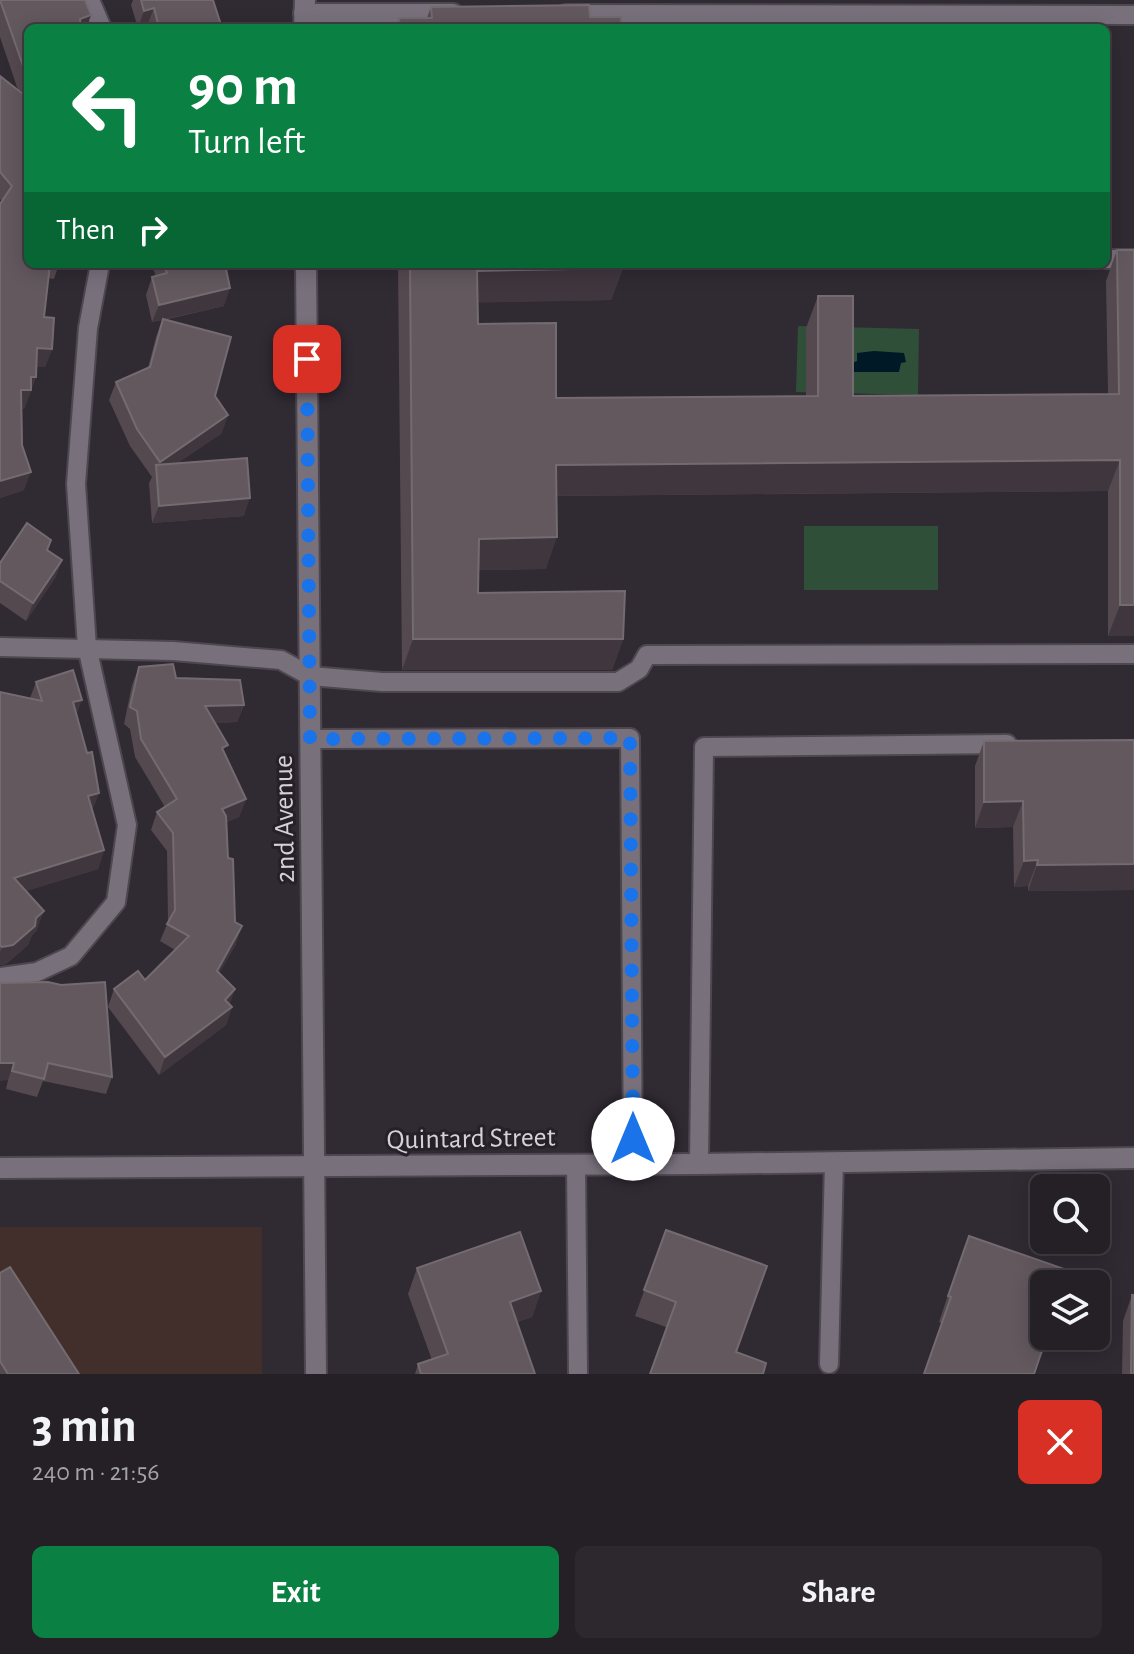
<!DOCTYPE html>
<meta charset="utf-8">
<style>
:root{--surface:#242026;--page:#2c282e;--text:#f1f3f6;--muted:#a3a3a7;--line:#413e43;--accent:#0b8043}
body{margin:0;font-family:"Alegreya Sans",sans-serif;background:var(--page);color:var(--text);height:100vh;display:flex;flex-direction:column;font-size:30px;white-space:nowrap}
*{box-sizing:border-box;margin:0}
p{font-size:26px;color:var(--muted)}
.icon{flex:none;width:44px;height:44px;fill:none;stroke:currentColor;stroke-width:2;stroke-linecap:round;stroke-linejoin:round}
.map{position:relative;height:1374px;overflow:hidden}
.sheet{display:flex;flex-direction:column;background:var(--surface);flex:1}
.sheet>*{flex:none}
.hud{position:absolute;left:24px;top:24px;width:1086px;height:244px;border-radius:12px;box-shadow:0 4px 20px #0003,0 0 0 2px var(--line);background:#0b8043;color:#fff;overflow:hidden}
.buttons{position:absolute;left:1030px;top:1174px;display:grid;gap:16px}
.buttons a{display:grid;place-items:center;width:80px;height:80px;border-radius:12px;background:var(--surface);box-shadow:0 4px 20px #0003,0 0 0 2px var(--line);font-size:40px}
.pin{position:absolute;display:grid;place-items:center;width:68px;height:68px;color:#fff;margin:-34px;border-radius:16px;box-shadow:0 4px 12px #0006}
.me{position:absolute;width:88px;margin:-44px;rotate:0deg;stroke-linejoin:round;filter:drop-shadow(0 0 6px #0008)}
.turn{display:flex;align-items:center;gap:28px;height:168px;padding:0 32px;font-size:36px}
.turn .icon{width:104px;height:104px;stroke-width:2.5}
.turn b{display:block;font-size:56px;line-height:68px}
.then{display:flex;align-items:center;height:76px;padding:0 32px;background:#0003;gap:16px;font-size:30px}
.round{display:grid;place-items:center;flex:none;width:84px;height:84px;border-radius:12px;background:var(--page)}
.head{display:flex;align-items:center;justify-content:space-between;height:136px;padding:0 32px}
h1{font-size:48px;font-weight:700;line-height:60px}
.action{display:flex;gap:16px;margin-top:auto;padding:16px 32px}
.action a{flex:1;height:92px;border-radius:12px;background:var(--accent);color:#fff;font-size:32px;font-weight:700;line-height:92px;text-align:center}
.action a+a{background:var(--page);color:var(--text)}
.map>svg:first-child{display:block}
.education{fill:#422e2a}
.green{fill:#2f4f38}
.water{fill:#001927}
.lines{fill:none;stroke-linecap:round;stroke-linejoin:round}
.lane-casing{stroke:#4d4750;stroke-width:22}
.secondary-casing{stroke:#4d4750;stroke-width:24}
.lane{stroke:#78717c;stroke-width:18}
.secondary{stroke:#78717c;stroke-width:20}
.wall{fill:#54494f}
.shaded-wall{fill:#40373e}
.building{fill:#62585e;stroke:#746b71;stroke-width:2}
.route{stroke:#1a73e8;stroke-width:14;stroke-dasharray:0 25.2}
.labels{text-anchor:middle;stroke-width:6;stroke-linejoin:round;paint-order:stroke}
.street-label{font-size:28px;fill:#d5d1d7;stroke:#262029}
</style>
<div class="map">
<svg width="1134" height="1374" viewBox="0 0 1134 1374">
<rect width="100%" height="100%" fill="#302a33"/>
<!-- education -->
<rect class="education" x="0" y="1227" width="262" height="147"/>
<!-- green -->
<g class="green">
<path d="M 798,326 L 919,329 L 918,395 L 796,392 Z"/>
<rect x="804" y="526" width="134" height="64"/>
</g>
<!-- water -->
<path class="water" d="M 874,351 L 904,353 L 906,362 L 901,363 L 899,372 L 852,372 L 852,363 L 857,361 L 857,353 Z"/>
<g class="lines">
<defs>
<g id="lane">
<path d="M 90,0 L 102,28"/>
<path d="M 303,13 L 453,13"/>
<path d="M 566,14 L 1134,15"/>
<path d="M 1106,259 L 1134,259"/>
<path d="M 0,647 L 173,651 L 281,660 L 310,676 L 382,682 L 618,682 L 639,669 L 647,655 L 1134,654"/>
<path d="M 310,739 L 630,738 L 633,1163"/>
<path d="M 0,977 L 37,972 L 71,956 L 116,902 L 127,825 L 87,647 L 76,484 L 88,328 L 100,264"/>
<path d="M 576,1164 L 578,1374"/>
<path d="M 699,1164 L 704,747 L 1007,744"/>
<path d="M 829,1364 L 834,1162"/>
</g>
<g id="secondary">
<path d="M 304,28 L 305,0"/>
<path d="M 306,264 L 316,1374"/>
<path d="M 0,1168 L 699,1164 L 1134,1158"/>
</g>
</defs>
<!-- lane casing -->
<use href="#lane" class="lane-casing"/>
<!-- secondary casing -->
<use href="#secondary" class="secondary-casing"/>
<!-- lane -->
<use href="#lane" class="lane"/>
<!-- secondary -->
<use href="#secondary" class="secondary"/>
</g>
<!-- wall -->
<g class="wall">
<path d="M 0,0 L 91,15 L 86,28 L 28,28 L 28,264 L 59,264 L 54,279 L 48,278 L 44,317 L 52,349 L 45,367 L 37,367 L 36,377 L 24,409 L 22,409 L 24,490 L 0,498 L 0,204 L 2,201 L 0,199 L 0,76 L 18,90 L 0,37 Z"/>
<path d="M 133,0 L 213,0 L 222,28 L 148,28 L 147,26 L 138,28 L 131,5 Z"/>
<path d="M 431,7 L 590,17 L 621,28 L 396,28 L 399,18 L 427,18 Z"/>
<path d="M 1117,250 L 1134,636 L 1108,636 L 1108,491 L 556,496 L 546,569 L 479,570 L 478,593 L 623,639 L 612,670 L 402,670 L 398,264 L 623,264 L 623,268 L 611,300 L 478,302 L 478,324 L 556,398 L 806,396 L 806,328 L 818,296 L 853,396 L 1108,394 L 1106,281 Z"/>
<path d="M 151,264 L 225,264 L 224,306 L 164,320 L 215,396 L 222,433 L 176,464 L 244,516 L 152,523 L 149,483 L 152,477 L 130,446 L 109,400 L 116,382 L 148,368 L 156,337 L 162,320 L 152,322 L 146,295 L 152,277 L 156,276 Z"/>
<path d="M 48,550 L 62,560 L 55,578 L 26,621 L 0,603 L 0,563 Z"/>
<path d="M 139,667 L 176,678 L 244,705 L 237,722 L 215,723 L 224,754 L 246,799 L 239,817 L 227,822 L 228,858 L 236,944 L 219,973 L 229,1004 L 232,1007 L 226,1025 L 159,1075 L 108,1007 L 114,989 L 145,980 L 175,950 L 160,941 L 168,922 L 167,851 L 151,830 L 157,812 L 165,807 L 135,757 L 130,729 L 124,724 L 132,685 Z"/>
<path d="M 36,682 L 77,715 L 93,811 L 104,850 L 98,869 L 26,891 L 37,930 L 32,935 L 28,945 L 6,964 L 0,965 L 0,692 L 30,698 Z"/>
<path d="M 1134,740 L 1134,890 L 1028,891 L 1028,886 L 1014,887 L 1013,827 L 975,828 L 975,766 L 984,741 Z"/>
<path d="M 0,983 L 112,1077 L 106,1094 L 43,1081 L 37,1097 L 6,1089 L 8,1080 Z"/>
<path d="M 666,1230 L 736,1352 L 635,1316 Z"/>
<path d="M 959,1262 L 1034,1374 L 939,1322 Z"/>
<path d="M 417,1268 L 541,1291 L 532,1317 L 517,1322 L 535,1374 L 415,1374 L 418,1364 L 432,1360 L 408,1294 Z"/>
<path d="M 0,1273 L 79,1374 L 0,1374 Z"/>
<path d="M 1132,1295 L 1134,1374 L 1122,1374 L 1123,1321 Z"/>
</g>
<!-- shaded-wall -->
<g class="shaded-wall">
<path d="M 154,8 L 147,26 L 138,28 L 144,11 Z"/>
<path d="M 91,15 L 86,28 L 77,28 L 80,19 Z"/>
<path d="M 623,268 L 611,300 L 466,303 L 477,271 Z"/>
<path d="M 230,288 L 224,306 L 152,322 L 159,305 Z"/>
<path d="M 37,348 L 52,349 L 45,367 L 31,367 Z"/>
<path d="M 31,377 L 36,377 L 24,409 L 15,408 L 21,390 Z"/>
<path d="M 228,415 L 222,433 L 157,477 L 156,471 L 160,462 Z"/>
<path d="M 1120,460 L 1108,491 L 545,496 L 556,465 Z"/>
<path d="M 31,472 L 24,490 L 0,498 L 0,481 Z"/>
<path d="M 250,498 L 244,516 L 152,523 L 159,506 Z"/>
<path d="M 557,537 L 546,569 L 468,570 L 479,539 Z"/>
<path d="M 62,560 L 55,578 L 26,621 L 33,603 Z"/>
<path d="M 1120,605 L 1134,605 L 1134,636 L 1108,636 Z"/>
<path d="M 413,639 L 623,639 L 612,670 L 402,670 Z"/>
<path d="M 82,700 L 75,719 L 73,702 Z"/>
<path d="M 244,705 L 237,722 L 198,724 L 205,706 Z"/>
<path d="M 99,793 L 92,812 L 88,796 Z"/>
<path d="M 246,799 L 239,817 L 216,827 L 222,809 Z"/>
<path d="M 1023,801 L 1013,827 L 975,828 L 984,802 Z"/>
<path d="M 104,850 L 98,869 L 7,897 L 14,878 Z"/>
<path d="M 1038,860 L 1028,886 L 1014,887 L 1024,861 Z"/>
<path d="M 1134,864 L 1134,890 L 1028,891 L 1037,865 Z"/>
<path d="M 44,911 L 37,930 L 32,935 L 28,945 L 6,964 L 0,965 L 0,952 L 2,947 Z"/>
<path d="M 242,926 L 236,944 L 210,989 L 217,971 Z"/>
<path d="M 235,989 L 229,1007 L 225,1000 Z"/>
<path d="M 232,1007 L 226,1025 L 159,1075 L 165,1057 Z"/>
<path d="M 0,1063 L 14,1063 L 8,1080 L 0,1081 Z"/>
<path d="M 541,1291 L 532,1317 L 500,1328 L 510,1302 Z"/>
</g>
<!-- building -->
<g class="building">
<path d="M 0,0 L 85,0 L 91,15 L 80,19 L 81,28 L 28,28 L 28,80 Z"/>
<path d="M 141,0 L 213,0 L 222,28 L 159,28 L 154,8 L 144,11 Z"/>
<path d="M 589,5 L 590,17 L 621,17 L 621,28 L 400,28 L 399,18 L 432,18 L 431,7 Z"/>
<path d="M 0,76 L 28,98 L 28,264 L 50,264 L 44,317 L 54,318 L 52,349 L 37,348 L 36,377 L 31,377 L 31,390 L 21,390 L 22,445 L 31,472 L 0,481 L 0,204 L 12,186 L 0,172 Z"/>
<path d="M 1117,250 L 1134,250 L 1134,605 L 1120,605 L 1120,460 L 556,465 L 557,537 L 479,539 L 478,593 L 625,591 L 623,639 L 413,639 L 410,264 L 623,264 L 623,268 L 477,271 L 478,324 L 556,323 L 556,398 L 818,396 L 818,296 L 853,296 L 853,396 L 1119,394 Z"/>
<path d="M 164,264 L 225,264 L 230,288 L 159,305 L 152,277 L 167,273 Z"/>
<path d="M 163,319 L 231,337 L 215,396 L 228,415 L 160,462 L 137,429 L 116,382 L 150,367 Z"/>
<path d="M 247,458 L 250,498 L 159,506 L 156,465 Z"/>
<path d="M 27,523 L 51,540 L 47,550 L 62,560 L 33,603 L 0,581 L 0,563 Z"/>
<path d="M 173,664 L 176,678 L 240,680 L 244,705 L 205,706 L 228,745 L 222,748 L 246,799 L 222,809 L 226,816 L 228,858 L 233,859 L 235,922 L 242,926 L 217,971 L 235,989 L 225,1000 L 232,1007 L 165,1057 L 114,989 L 138,971 L 145,980 L 189,936 L 167,924 L 175,910 L 173,833 L 157,812 L 177,799 L 141,739 L 137,711 L 130,707 L 139,667 Z"/>
<path d="M 73,670 L 82,700 L 73,702 L 87,753 L 92,752 L 99,793 L 88,796 L 104,850 L 14,878 L 44,911 L 36,918 L 35,926 L 13,945 L 2,947 L 0,945 L 0,692 L 42,701 L 36,682 Z"/>
<path d="M 1134,740 L 1134,864 L 1037,865 L 1038,860 L 1024,861 L 1023,801 L 984,802 L 984,741 Z"/>
<path d="M 48,982 L 61,985 L 105,982 L 112,1077 L 48,1063 L 44,1079 L 12,1071 L 14,1063 L 0,1063 L 0,983 Z"/>
<path d="M 666,1230 L 767,1266 L 736,1352 L 766,1363 L 763,1374 L 650,1374 L 676,1302 L 644,1290 Z"/>
<path d="M 520,1232 L 541,1291 L 510,1302 L 535,1374 L 421,1374 L 418,1364 L 448,1354 L 417,1268 Z"/>
<path d="M 969,1236 L 1070,1271 L 1065,1284 L 1044,1284 L 1044,1336 L 1047,1336 L 1034,1374 L 924,1374 L 951,1297 L 948,1296 Z"/>
<path d="M 10,1267 L 79,1374 L 8,1374 L 0,1361 L 0,1273 Z"/>
<path d="M 1132,1295 L 1134,1295 L 1134,1374 L 1131,1374 Z"/>
</g>
<g class="lines">
<!-- route -->
<path class="route" d="M 307,359 L 310,739 L 630,738 L 633,1139"/>
</g>
<g class="labels">
<!-- street labels -->
<g class="street-label">
<text transform="translate(283 819) rotate(-91)" y="10">2nd Avenue</text>
<text transform="translate(471 1137) rotate(-1)" y="10">Quintard Street</text>
</g>
</g>
</svg>
<div class="buttons">
<a><svg class="icon" aria-label="search" viewBox="0 0 24 24"><circle cx="10" cy="10" r="6"/><path d="M15 15l6 6"/></svg></a>
<a><svg class="icon" aria-label="layers" viewBox="0 0 24 24"><path d="M12 4l9 5-9 5-9-5zM3 14l9 5 9-5"/></svg></a>
</div>
<div class="pin" style="left:307px;top:359px;background:#d93025"><svg class="icon" aria-label="arrive" viewBox="0 0 24 24"><path d="M6 21V4h12l-3 4 3 4H6"/></svg></div>
<svg class="me" style="left:633px;top:1139px" viewBox="-20 -20 40 40"><circle r="19" fill="#fff"/><path d="M0-13L10 11 0 6-10 11z" fill="#1a73e8"/></svg>
<div class="hud">
<div class="turn"><svg class="icon" aria-label="left" viewBox="0 0 24 24"><path d="M17 20v-9H6M10 6l-5 5 5 5"/></svg><div><b>90 m</b>Turn left</div></div>
<div class="then">Then<svg class="icon" aria-label="right" viewBox="0 0 24 24"><path d="M7 20v-9h11M14 6l5 5-5 5"/></svg></div>
</div>
</div>
<section class="sheet">
<div class="head"><div><h1>3 min</h1><p>240 m · 21:56</p></div><a class="round" style="background:#d93025;color:#fff"><svg class="icon" aria-label="close" viewBox="0 0 24 24"><path d="M6 6l12 12M18 6L6 18"/></svg></a></div>
<div class="action"><a>Exit</a><a>Share</a></div>
</section>
